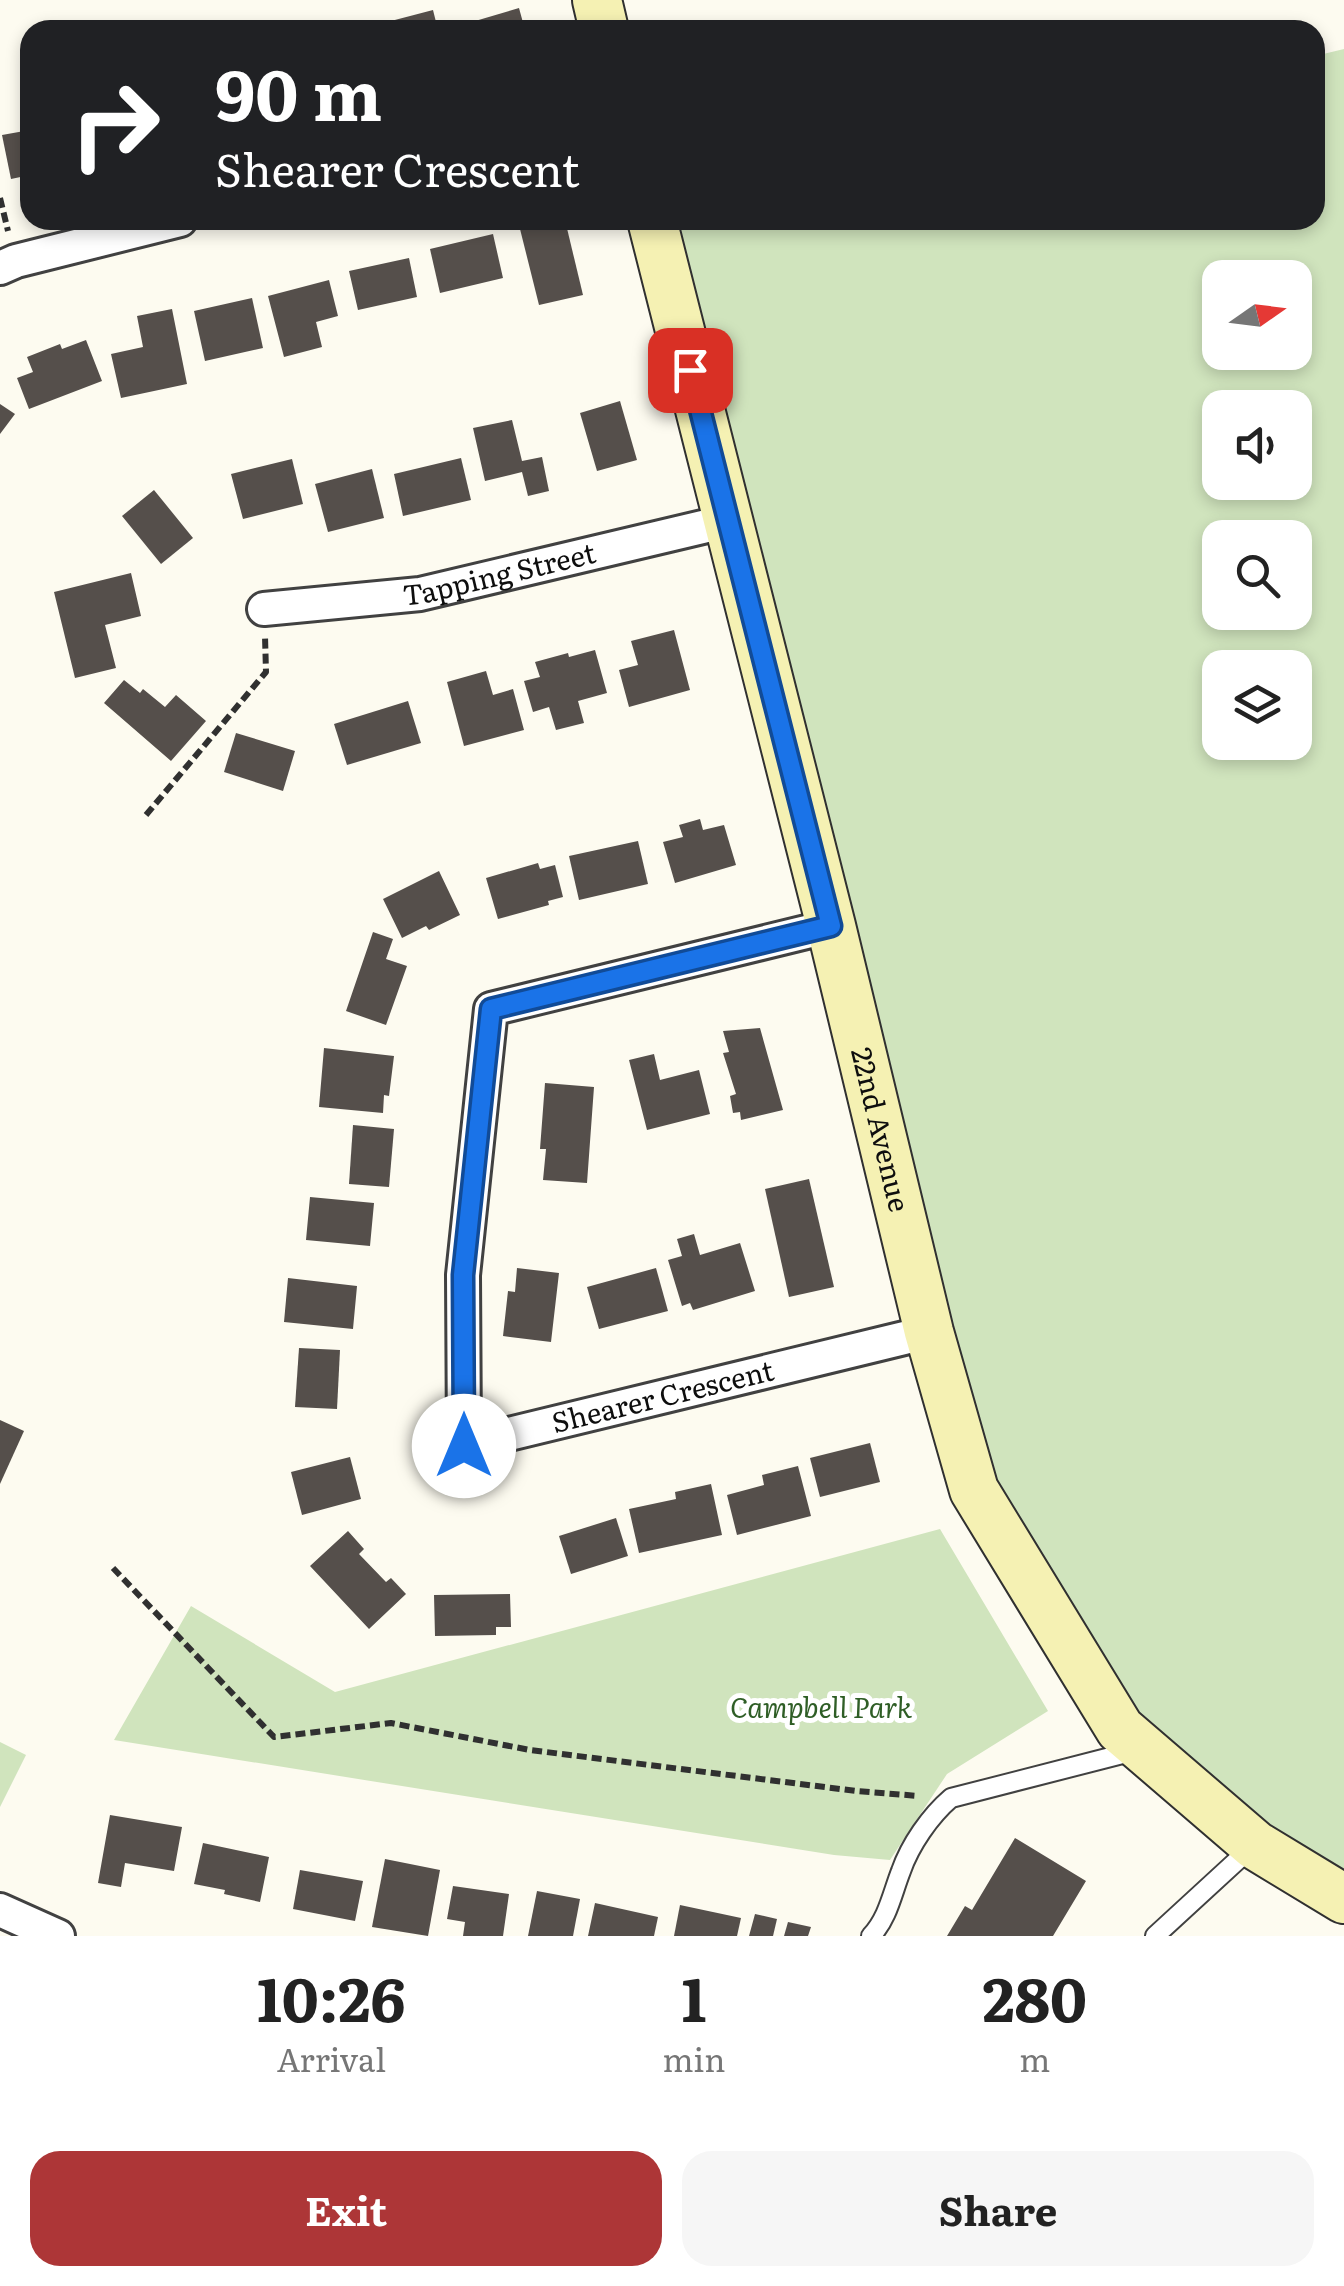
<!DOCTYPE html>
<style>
:root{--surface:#fff;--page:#f6f6f6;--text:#222;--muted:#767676;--accent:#ad3637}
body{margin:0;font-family:Literata,serif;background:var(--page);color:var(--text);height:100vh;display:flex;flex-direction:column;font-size:38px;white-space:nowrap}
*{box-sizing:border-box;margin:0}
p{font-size:32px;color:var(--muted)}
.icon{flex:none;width:55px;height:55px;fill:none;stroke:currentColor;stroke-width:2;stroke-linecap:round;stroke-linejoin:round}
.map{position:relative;height:1936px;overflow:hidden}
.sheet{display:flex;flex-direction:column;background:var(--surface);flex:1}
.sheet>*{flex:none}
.top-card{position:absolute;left:20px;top:20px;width:1305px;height:210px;border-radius:30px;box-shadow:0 5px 15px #0003;background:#202124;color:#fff;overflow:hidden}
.needle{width:65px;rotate:76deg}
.buttons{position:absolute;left:1202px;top:260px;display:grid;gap:20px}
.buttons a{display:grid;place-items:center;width:110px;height:110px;border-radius:20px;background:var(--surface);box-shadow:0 5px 15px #0003;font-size:50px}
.pin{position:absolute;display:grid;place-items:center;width:85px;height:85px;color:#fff;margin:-42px;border-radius:20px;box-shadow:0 5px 15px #0006}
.me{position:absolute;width:110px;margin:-55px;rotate:0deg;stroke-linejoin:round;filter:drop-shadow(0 0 8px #0008)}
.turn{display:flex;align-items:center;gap:35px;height:210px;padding:0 30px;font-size:45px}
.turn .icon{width:130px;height:130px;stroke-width:2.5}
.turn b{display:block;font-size:70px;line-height:85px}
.eta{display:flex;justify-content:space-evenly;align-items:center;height:170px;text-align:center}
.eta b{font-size:60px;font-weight:700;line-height:70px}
.primary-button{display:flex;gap:20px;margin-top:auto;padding:20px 30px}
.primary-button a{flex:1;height:115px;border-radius:30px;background:var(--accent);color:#fff;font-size:40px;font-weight:700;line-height:115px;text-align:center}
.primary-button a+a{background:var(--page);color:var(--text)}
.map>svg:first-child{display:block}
.green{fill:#d0e4bd;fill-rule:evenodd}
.building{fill:#554f4b}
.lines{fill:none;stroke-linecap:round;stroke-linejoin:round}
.lane-casing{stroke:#414141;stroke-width:22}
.street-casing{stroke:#414141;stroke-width:38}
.secondary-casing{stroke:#303030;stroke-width:52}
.path{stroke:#303030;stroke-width:6;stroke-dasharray:10 5;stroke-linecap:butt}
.lane{stroke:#fff;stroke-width:18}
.street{stroke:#fff;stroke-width:32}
.secondary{stroke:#f5f1b3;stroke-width:48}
.route-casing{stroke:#114b97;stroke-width:25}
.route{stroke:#1a73e8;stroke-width:18}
.labels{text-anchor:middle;stroke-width:10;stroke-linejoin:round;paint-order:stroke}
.street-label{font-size:28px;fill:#0e0e0e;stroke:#fff}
.park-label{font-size:28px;font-style:italic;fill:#2f5e26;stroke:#fff}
</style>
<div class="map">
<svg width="1344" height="1936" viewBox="0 0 1344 1936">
<rect width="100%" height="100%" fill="#fdfbf0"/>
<!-- green -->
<g class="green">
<path d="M 1344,49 L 1344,1893 L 1192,1803 L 1001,1543 L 654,220 L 1315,220 L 1315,56 ZM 1220,278 L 1295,278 L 1295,352 L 1220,352 ZM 1220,408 L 1295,408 L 1295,482 L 1220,482 ZM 1220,538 L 1295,538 L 1295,612 L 1220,612 ZM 1220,668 L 1295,668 L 1295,742 L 1220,742 Z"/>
<path d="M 940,1529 L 1048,1711 L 947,1774 L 890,1860 L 834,1855 L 114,1740 L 191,1606 L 335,1692 Z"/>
<path d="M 0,1742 L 26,1755 L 0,1807 Z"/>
</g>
<!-- building -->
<g class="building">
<path d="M 519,8 L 525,30 L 466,30 L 465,24 Z"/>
<path d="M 433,10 L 438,30 L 394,30 L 391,21 Z"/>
<path d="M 30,130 L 30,175 L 11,179 L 2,135 Z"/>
<path d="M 538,220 L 565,220 L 583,295 L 539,305 L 519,225 Z"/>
<path d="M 493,234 L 503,278 L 440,293 L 430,249 Z"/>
<path d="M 409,258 L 417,297 L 358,310 L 349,271 Z"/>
<path d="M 329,280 L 338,316 L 316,322 L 322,347 L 284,357 L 268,296 Z"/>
<path d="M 252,298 L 263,348 L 205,361 L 194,311 Z"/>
<path d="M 172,309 L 187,384 L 121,398 L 111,354 L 143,347 L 137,316 Z"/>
<path d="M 86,340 L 102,381 L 29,409 L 17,378 L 33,372 L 27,357 L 60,344 L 62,349 Z"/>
<path d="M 620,401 L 637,460 L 597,471 L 580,413 Z"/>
<path d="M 0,404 L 15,414 L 0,434 Z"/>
<path d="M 512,420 L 522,461 L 542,457 L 549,491 L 528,496 L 522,472 L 485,481 L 473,428 Z"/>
<path d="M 461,458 L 471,500 L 403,516 L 394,474 Z"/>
<path d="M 292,459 L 303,504 L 243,519 L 231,474 Z"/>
<path d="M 372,469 L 384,518 L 328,532 L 315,484 Z"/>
<path d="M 154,490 L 193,538 L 161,564 L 122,516 Z"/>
<path d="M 131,573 L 141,616 L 105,625 L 116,668 L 75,678 L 54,592 Z"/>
<path d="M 674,630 L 690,690 L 629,707 L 619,670 L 638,665 L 631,641 Z"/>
<path d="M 595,650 L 607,693 L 578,701 L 584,723 L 556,730 L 549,707 L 533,712 L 524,681 L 540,677 L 535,662 L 568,653 L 569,657 Z"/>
<path d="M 486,671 L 493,695 L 513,689 L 524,730 L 464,746 L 447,682 Z"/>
<path d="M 124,680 L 140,693 L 143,689 L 165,707 L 176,695 L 206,721 L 171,761 L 104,703 Z"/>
<path d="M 408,701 L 421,743 L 347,765 L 334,724 Z"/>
<path d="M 236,733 L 295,751 L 283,791 L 224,772 Z"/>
<path d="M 700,819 L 703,830 L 724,825 L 736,865 L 675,883 L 663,842 L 683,837 L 679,825 Z"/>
<path d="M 638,841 L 648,884 L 579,900 L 569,856 Z"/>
<path d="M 538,863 L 540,869 L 555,865 L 563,897 L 548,901 L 549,905 L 498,919 L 486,878 Z"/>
<path d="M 439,871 L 460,915 L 429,930 L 426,926 L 402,938 L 383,899 Z"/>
<path d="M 373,932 L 393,939 L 386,959 L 407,966 L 386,1025 L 346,1011 Z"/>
<path d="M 760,1028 L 783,1110 L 741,1120 L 740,1112 L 733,1113 L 730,1096 L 736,1094 L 723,1053 L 729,1052 L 723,1031 Z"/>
<path d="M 324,1048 L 394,1056 L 389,1096 L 384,1095 L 383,1113 L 319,1107 Z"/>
<path d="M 654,1054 L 660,1080 L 699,1070 L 710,1114 L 647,1130 L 629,1060 Z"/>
<path d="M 545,1083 L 594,1087 L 587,1183 L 543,1180 L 546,1149 L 540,1149 Z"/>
<path d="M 353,1125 L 394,1129 L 389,1187 L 349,1184 Z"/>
<path d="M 809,1179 L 834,1287 L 789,1297 L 765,1189 Z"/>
<path d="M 310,1197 L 374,1203 L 370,1246 L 306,1240 Z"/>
<path d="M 694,1234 L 700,1255 L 740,1243 L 755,1291 L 693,1310 L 690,1303 L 682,1306 L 668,1260 L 682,1256 L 677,1239 Z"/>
<path d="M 517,1268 L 559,1273 L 551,1342 L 503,1336 L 508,1291 L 515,1292 Z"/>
<path d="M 656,1268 L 668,1311 L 599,1329 L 587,1287 Z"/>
<path d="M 288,1278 L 357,1286 L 353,1329 L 284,1322 Z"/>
<path d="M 299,1348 L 340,1350 L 337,1409 L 295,1407 Z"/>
<path d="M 0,1420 L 24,1431 L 0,1484 Z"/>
<path d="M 870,1443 L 880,1482 L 820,1497 L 810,1458 Z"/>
<path d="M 350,1457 L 361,1499 L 302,1515 L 291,1472 Z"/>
<path d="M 798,1466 L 811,1516 L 737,1535 L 727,1495 L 764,1485 L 762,1475 Z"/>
<path d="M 711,1484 L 722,1535 L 639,1553 L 629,1509 L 676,1499 L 675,1492 Z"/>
<path d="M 616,1518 L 628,1556 L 571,1574 L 559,1536 Z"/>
<path d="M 348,1531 L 364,1549 L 359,1554 L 386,1582 L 391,1578 L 406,1594 L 369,1629 L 310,1566 Z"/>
<path d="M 510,1594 L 511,1627 L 496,1627 L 496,1635 L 435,1636 L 434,1595 Z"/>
<path d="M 110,1815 L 182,1827 L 174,1871 L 125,1863 L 121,1887 L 98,1883 Z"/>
<path d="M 1015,1838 L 1086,1881 L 1053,1936 L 947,1936 L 965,1906 L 972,1910 Z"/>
<path d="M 203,1843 L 269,1857 L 260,1902 L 224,1894 L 225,1890 L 194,1884 Z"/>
<path d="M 385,1859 L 440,1870 L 428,1936 L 372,1927 Z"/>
<path d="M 300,1870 L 363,1881 L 355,1921 L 293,1909 Z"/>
<path d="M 453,1886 L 509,1894 L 503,1936 L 463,1936 L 465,1922 L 447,1919 Z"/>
<path d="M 537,1891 L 580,1899 L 573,1936 L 528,1936 Z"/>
<path d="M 595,1903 L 658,1917 L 654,1936 L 588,1936 Z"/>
<path d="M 680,1905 L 741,1918 L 737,1936 L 674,1936 Z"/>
<path d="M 755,1914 L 777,1919 L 773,1936 L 749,1936 Z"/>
<path d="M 788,1922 L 811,1927 L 808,1936 L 784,1936 Z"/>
</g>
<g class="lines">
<defs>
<g id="lane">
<path d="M 871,1936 C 888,1918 892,1894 901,1871 C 910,1845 930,1816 951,1798 L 1138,1750"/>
<path d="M 1155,1936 L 1254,1845"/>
</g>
<g id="street">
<path d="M 0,268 L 16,261 L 180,220"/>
<path id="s1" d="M 264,609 L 420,594 L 728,521"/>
<path id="s2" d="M 831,926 L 491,1009 L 463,1275 L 464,1445 L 929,1332"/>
<path d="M 0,1910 L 58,1936"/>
</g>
<g id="secondary">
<path d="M 597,0 L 604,30"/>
<path id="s3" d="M 652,220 L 831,926 L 929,1332 L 974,1490 L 1120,1729 L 1255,1845 L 1344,1899"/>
</g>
</defs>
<!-- lane casing -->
<use href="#lane" class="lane-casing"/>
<!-- street casing -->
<use href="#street" class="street-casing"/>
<!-- secondary casing -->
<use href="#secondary" class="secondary-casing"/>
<!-- path -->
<g class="path">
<path d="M 0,198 L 8,231"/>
<path d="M 146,815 L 266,672 L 265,636"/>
<path d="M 113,1568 L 274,1737 L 391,1723 L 530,1750 L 856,1791 L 919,1796"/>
</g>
<!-- lane -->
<use href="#lane" class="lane"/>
<!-- street -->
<use href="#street" class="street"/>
<!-- secondary -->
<use href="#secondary" class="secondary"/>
</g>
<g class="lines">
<defs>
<path id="route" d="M 464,1446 L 463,1275 L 491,1009 L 831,926 L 690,370"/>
</defs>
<!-- route casing -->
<use href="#route" class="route-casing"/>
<!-- route -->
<use href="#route" class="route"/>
</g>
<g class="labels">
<!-- street labels -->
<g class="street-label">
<text dy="10" stroke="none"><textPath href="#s1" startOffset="238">Tapping Street</textPath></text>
<text dy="10" stroke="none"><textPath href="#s3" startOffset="938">22nd Avenue</textPath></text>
<text dy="10" stroke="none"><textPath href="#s2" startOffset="992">Shearer Crescent</textPath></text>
</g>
<!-- park labels -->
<g class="park-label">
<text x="821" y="1718">Campbell Park</text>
</g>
</g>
</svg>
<div class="buttons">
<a><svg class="needle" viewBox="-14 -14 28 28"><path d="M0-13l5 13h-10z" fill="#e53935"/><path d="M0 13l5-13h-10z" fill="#767676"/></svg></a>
<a><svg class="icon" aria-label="sound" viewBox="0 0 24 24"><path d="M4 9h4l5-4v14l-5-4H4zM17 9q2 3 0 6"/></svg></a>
<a><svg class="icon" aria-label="search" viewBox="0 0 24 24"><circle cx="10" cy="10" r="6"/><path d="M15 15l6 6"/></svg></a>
<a><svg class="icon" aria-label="layers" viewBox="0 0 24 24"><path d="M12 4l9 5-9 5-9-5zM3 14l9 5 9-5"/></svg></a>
</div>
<div class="pin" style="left:690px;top:370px;background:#d93025"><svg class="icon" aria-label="arrive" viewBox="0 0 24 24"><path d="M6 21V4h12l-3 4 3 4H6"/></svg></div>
<svg class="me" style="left:464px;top:1446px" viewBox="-20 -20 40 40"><circle r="19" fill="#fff"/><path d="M0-13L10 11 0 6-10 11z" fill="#1a73e8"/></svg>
<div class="top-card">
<div class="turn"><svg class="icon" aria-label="right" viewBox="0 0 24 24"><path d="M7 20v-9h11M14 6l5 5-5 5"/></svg><div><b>90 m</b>Shearer Crescent</div></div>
</div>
</div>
<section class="sheet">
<div class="eta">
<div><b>10:26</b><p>Arrival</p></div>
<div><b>1</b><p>min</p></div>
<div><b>280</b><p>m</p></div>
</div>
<div class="primary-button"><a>Exit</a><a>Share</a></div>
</section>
